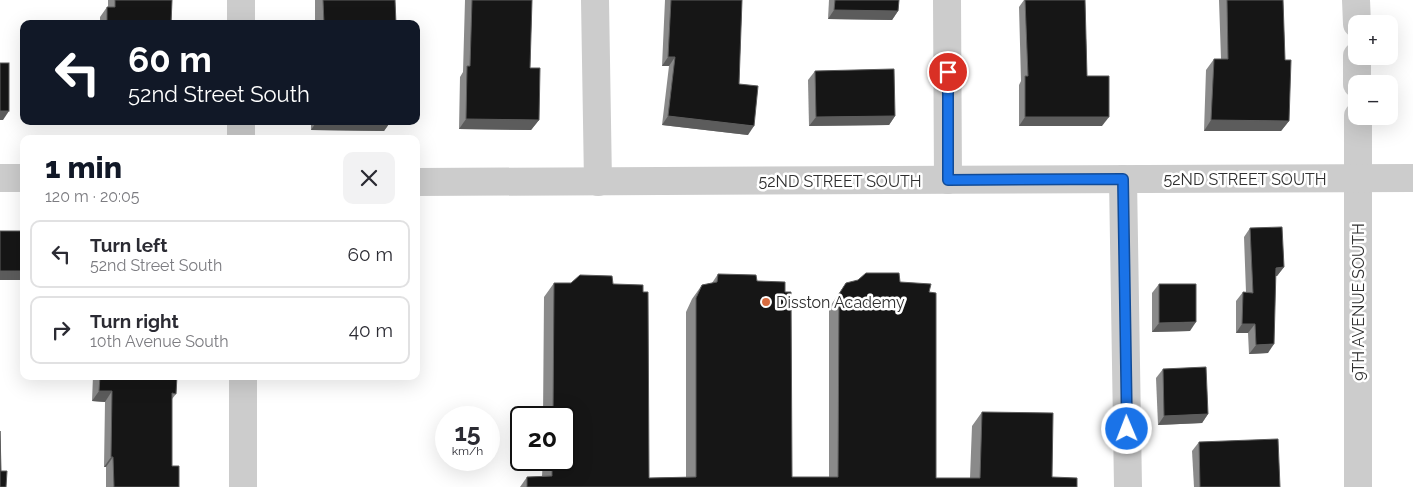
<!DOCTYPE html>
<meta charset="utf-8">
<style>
:root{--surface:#fff;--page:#f2f2f3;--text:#2b2b33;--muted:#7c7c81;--line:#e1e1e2;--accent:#111827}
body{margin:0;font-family:Raleway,sans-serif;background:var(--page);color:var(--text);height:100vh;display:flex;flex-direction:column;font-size:19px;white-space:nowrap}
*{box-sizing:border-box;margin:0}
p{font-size:16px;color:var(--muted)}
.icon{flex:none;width:28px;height:28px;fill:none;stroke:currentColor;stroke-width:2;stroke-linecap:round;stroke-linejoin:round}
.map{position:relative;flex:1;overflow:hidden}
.details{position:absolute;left:20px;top:135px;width:400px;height:245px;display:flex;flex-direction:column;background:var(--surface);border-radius:10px;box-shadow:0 5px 20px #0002}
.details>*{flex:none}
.banner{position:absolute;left:20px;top:20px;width:400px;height:105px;border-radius:10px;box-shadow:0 5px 20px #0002;background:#111827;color:#fff;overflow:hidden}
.controls{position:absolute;left:1348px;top:15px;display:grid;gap:10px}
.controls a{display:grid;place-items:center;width:50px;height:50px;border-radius:10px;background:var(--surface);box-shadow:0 5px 20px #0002;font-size:25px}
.speed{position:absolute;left:435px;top:406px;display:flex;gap:10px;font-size:25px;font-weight:700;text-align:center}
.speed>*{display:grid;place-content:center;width:65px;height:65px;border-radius:50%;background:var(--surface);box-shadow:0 5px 20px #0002;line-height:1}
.speed small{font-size:12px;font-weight:400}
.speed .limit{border:2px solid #111;border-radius:8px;background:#fff;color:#111}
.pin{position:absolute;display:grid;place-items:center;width:42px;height:42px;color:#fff;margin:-21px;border:2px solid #fff;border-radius:50%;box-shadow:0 1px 5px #0007}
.me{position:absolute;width:55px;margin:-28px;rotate:359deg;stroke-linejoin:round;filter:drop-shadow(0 0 4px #0008)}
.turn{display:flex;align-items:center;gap:18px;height:105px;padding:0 25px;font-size:22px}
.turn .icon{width:65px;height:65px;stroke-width:2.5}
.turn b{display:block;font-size:35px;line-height:42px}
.round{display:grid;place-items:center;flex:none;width:52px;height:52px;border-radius:10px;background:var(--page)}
.summary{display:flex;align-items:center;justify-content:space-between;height:85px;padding:0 25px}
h1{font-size:30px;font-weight:800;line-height:38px;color:var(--accent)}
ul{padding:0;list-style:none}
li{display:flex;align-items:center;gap:15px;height:68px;margin:0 10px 8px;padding:0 15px;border:2px solid var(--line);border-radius:10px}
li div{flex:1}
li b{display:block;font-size:19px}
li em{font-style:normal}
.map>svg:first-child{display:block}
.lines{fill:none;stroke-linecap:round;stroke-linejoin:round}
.minor{stroke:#ccc;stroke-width:28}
.wall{fill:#8a8a8a}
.shaded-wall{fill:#5c5c5c}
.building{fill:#161616;stroke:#5c5c5c}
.route-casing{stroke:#114b97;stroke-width:12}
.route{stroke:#1a73e8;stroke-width:9}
.poi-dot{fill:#d86c40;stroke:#fff;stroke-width:2}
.labels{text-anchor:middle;stroke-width:5;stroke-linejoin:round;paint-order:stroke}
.street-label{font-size:16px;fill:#2f2f2f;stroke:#fff}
.poi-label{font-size:16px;fill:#2f2f2f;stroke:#fff;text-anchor:start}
</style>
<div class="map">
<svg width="1413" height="487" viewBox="0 0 1413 487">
<rect width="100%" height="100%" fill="#fff"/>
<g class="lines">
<!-- minor -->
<g class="minor">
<path d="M 241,0 L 241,24"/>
<path d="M 595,0 L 598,182"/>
<path d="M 947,0 L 948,180"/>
<path d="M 1356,0 L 1357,24"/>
<path d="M 1357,56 L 1357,84"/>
<path d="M 1358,116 L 1358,487"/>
<path d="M 241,121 L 241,139"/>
<path d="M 0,178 L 24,178"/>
<path d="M 1123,179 L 1128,487"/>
<path d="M 416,182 L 1413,178"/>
<path d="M 243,376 L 243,487"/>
</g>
</g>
<!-- wall -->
<g class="wall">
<path d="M 108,0 L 172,0 L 171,24 L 100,24 L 100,17 L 107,7 L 108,7 Z"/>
<path d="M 315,0 L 395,0 L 396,24 L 315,24 Z"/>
<path d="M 465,0 L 532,0 L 530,68 L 539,120 L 531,130 L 459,129 L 460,77 L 463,72 Z"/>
<path d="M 665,0 L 742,0 L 739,84 L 748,135 L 662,125 L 669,66 L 662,66 Z"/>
<path d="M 829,0 L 899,0 L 898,11 L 892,20 L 828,19 Z"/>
<path d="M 1024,0 L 1085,0 L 1087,76 L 1102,126 L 1019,126 L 1019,85 L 1021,81 L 1019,7 Z"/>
<path d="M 1219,0 L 1283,0 L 1285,60 L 1289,121 L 1281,131 L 1204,131 L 1206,70 L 1214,59 L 1221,59 Z"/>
<path d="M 815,71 L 895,116 L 889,125 L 809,126 L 808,80 Z"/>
<path d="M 311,121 L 391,121 L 384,131 L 311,130 Z"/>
<path d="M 1250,228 L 1284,267 L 1277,276 L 1275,276 L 1268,353 L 1249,354 L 1248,333 L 1236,333 L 1236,301 L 1243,292 L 1246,292 L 1244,237 Z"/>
<path d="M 718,274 L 792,477 L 829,477 L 829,308 L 846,283 L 900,282 L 929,292 L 936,478 L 970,478 L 972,426 L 982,412 L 1052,477 L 1077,487 L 542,476 L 543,460 L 564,460 L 564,418 L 543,418 L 544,297 L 554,283 L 613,284 L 649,478 L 686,477 L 686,312 L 692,299 L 702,285 L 712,283 Z"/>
<path d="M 1159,284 L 1190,331 L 1152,332 L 1152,293 Z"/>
<path d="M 1163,369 L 1208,414 L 1202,423 L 1158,425 L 1156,378 Z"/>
<path d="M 93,376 L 177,376 L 176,394 L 172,399 L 172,466 L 179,487 L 106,487 L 106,467 L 104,467 L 105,402 L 92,401 Z"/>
<path d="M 1199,442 L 1280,487 L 1194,487 L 1192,451 Z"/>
<path d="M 527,477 L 527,487 L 520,487 Z"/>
</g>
<!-- shaded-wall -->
<g class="shaded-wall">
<path d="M 834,10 L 898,11 L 892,20 L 828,19 Z"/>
<path d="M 668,57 L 675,57 L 669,66 L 662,66 Z"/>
<path d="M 0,111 L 9,111 L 3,120 L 0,120 Z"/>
<path d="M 668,116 L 754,126 L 748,135 L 662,125 Z"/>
<path d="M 895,116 L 889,125 L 809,126 L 816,117 Z"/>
<path d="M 1025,117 L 1109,117 L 1102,126 L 1019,126 Z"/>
<path d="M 466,119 L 539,120 L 531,130 L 459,129 Z"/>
<path d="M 1211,120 L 1289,121 L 1281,131 L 1204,131 Z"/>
<path d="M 317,121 L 391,121 L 384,131 L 311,130 Z"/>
<path d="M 1284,267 L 1277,276 L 1269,277 L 1276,268 Z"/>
<path d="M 0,271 L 24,271 L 24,279 L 22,280 L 0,280 Z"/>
<path d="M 1196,322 L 1190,331 L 1152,332 L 1159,323 Z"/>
<path d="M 1242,324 L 1255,324 L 1248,333 L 1236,333 Z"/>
<path d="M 1274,344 L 1268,353 L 1249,354 L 1256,345 Z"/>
<path d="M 99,391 L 112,391 L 105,402 L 92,401 Z"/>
<path d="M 1208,414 L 1202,423 L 1158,425 L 1164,416 Z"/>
<path d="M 111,457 L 113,457 L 106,467 L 104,467 Z"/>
</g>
<!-- building -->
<g class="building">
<path d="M 115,0 L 172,0 L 171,24 L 107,24 L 107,7 L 115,7 Z"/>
<path d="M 323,0 L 395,0 L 396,24 L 324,24 Z"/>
<path d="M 472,0 L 532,0 L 530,68 L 540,68 L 539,120 L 466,119 L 467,66 L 470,66 Z"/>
<path d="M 671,0 L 742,0 L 739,84 L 758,86 L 754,126 L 668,116 L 675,57 L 668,57 Z"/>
<path d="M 835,0 L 899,0 L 898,11 L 834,10 Z"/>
<path d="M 1025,0 L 1085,0 L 1087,76 L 1109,76 L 1109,117 L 1025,117 L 1025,76 L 1028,76 Z"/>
<path d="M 1227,0 L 1283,0 L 1285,60 L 1291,60 L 1289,121 L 1211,120 L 1214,59 L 1228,59 Z"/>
<rect x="0" y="63" width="9" height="48"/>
<path d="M 894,69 L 895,116 L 816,117 L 815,71 Z"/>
<path d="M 1282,227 L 1284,267 L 1276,268 L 1274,344 L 1256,345 L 1255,324 L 1242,324 L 1243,292 L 1253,293 L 1250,228 Z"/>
<rect x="0" y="231" width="24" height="40"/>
<path d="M 866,273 L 899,273 L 900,282 L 931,284 L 929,292 L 936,293 L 936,478 L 980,478 L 982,412 L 1053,413 L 1052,477 L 1077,478 L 1077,487 L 527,487 L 527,477 L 552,476 L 552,460 L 564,460 L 564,418 L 553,418 L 554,283 L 571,283 L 580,275 L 612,276 L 613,284 L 643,285 L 643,292 L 648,292 L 649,478 L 696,477 L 696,298 L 702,285 L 717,282 L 718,274 L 756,275 L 757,281 L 785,282 L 785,292 L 791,292 L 792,477 L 838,477 L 839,294 L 846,283 L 858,280 Z"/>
<path d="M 1159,284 L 1196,284 L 1196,322 L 1159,323 Z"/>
<path d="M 1206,367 L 1208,414 L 1164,416 L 1163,369 Z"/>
<path d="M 100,376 L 177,376 L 176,394 L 172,393 L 172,466 L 179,466 L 179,487 L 114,487 L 113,457 L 111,457 L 112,391 L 99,391 Z"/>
<path d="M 0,431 L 1,471 L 7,471 L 6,487 L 0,487 Z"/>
<path d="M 1278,439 L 1280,487 L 1200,487 L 1199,442 Z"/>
</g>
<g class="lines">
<defs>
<path id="route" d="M 948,72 L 948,180 L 1123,179 L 1127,429"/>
</defs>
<!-- route casing -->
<use href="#route" class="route-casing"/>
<!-- route -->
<use href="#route" class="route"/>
</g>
<!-- markers -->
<circle class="poi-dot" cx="766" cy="302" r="5"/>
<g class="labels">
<!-- street labels -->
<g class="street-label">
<text x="1245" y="185">52ND STREET SOUTH</text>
<text x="840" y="187">52ND STREET SOUTH</text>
<text transform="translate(1358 302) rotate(-90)" y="6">9TH AVENUE SOUTH</text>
</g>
<!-- poi labels -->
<g class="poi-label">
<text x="776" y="308">Disston Academy</text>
</g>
</g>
</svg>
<div class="controls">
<a>+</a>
<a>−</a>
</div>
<div class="speed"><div>15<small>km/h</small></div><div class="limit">20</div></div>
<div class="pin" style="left:948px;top:72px;background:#d93025"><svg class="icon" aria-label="arrive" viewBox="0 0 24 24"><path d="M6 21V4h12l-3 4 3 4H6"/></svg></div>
<svg class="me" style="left:1127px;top:429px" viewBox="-20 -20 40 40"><circle r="17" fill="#1a73e8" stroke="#fff" stroke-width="3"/><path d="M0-11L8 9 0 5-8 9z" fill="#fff"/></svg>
<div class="banner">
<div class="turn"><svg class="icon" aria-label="left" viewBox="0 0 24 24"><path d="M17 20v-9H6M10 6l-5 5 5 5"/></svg><div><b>60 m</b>52nd Street South</div></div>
</div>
<section class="details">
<div class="summary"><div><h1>1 min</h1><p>120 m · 20:05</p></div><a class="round"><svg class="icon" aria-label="close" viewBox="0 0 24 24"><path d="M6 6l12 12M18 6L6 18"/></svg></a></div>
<ul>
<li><svg class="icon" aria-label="left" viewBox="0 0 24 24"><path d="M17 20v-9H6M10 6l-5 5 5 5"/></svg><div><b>Turn left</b><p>52nd Street South</p></div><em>60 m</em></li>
<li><svg class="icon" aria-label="right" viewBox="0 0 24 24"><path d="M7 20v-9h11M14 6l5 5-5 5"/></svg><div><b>Turn right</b><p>10th Avenue South</p></div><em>40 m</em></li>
</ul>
</section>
</div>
